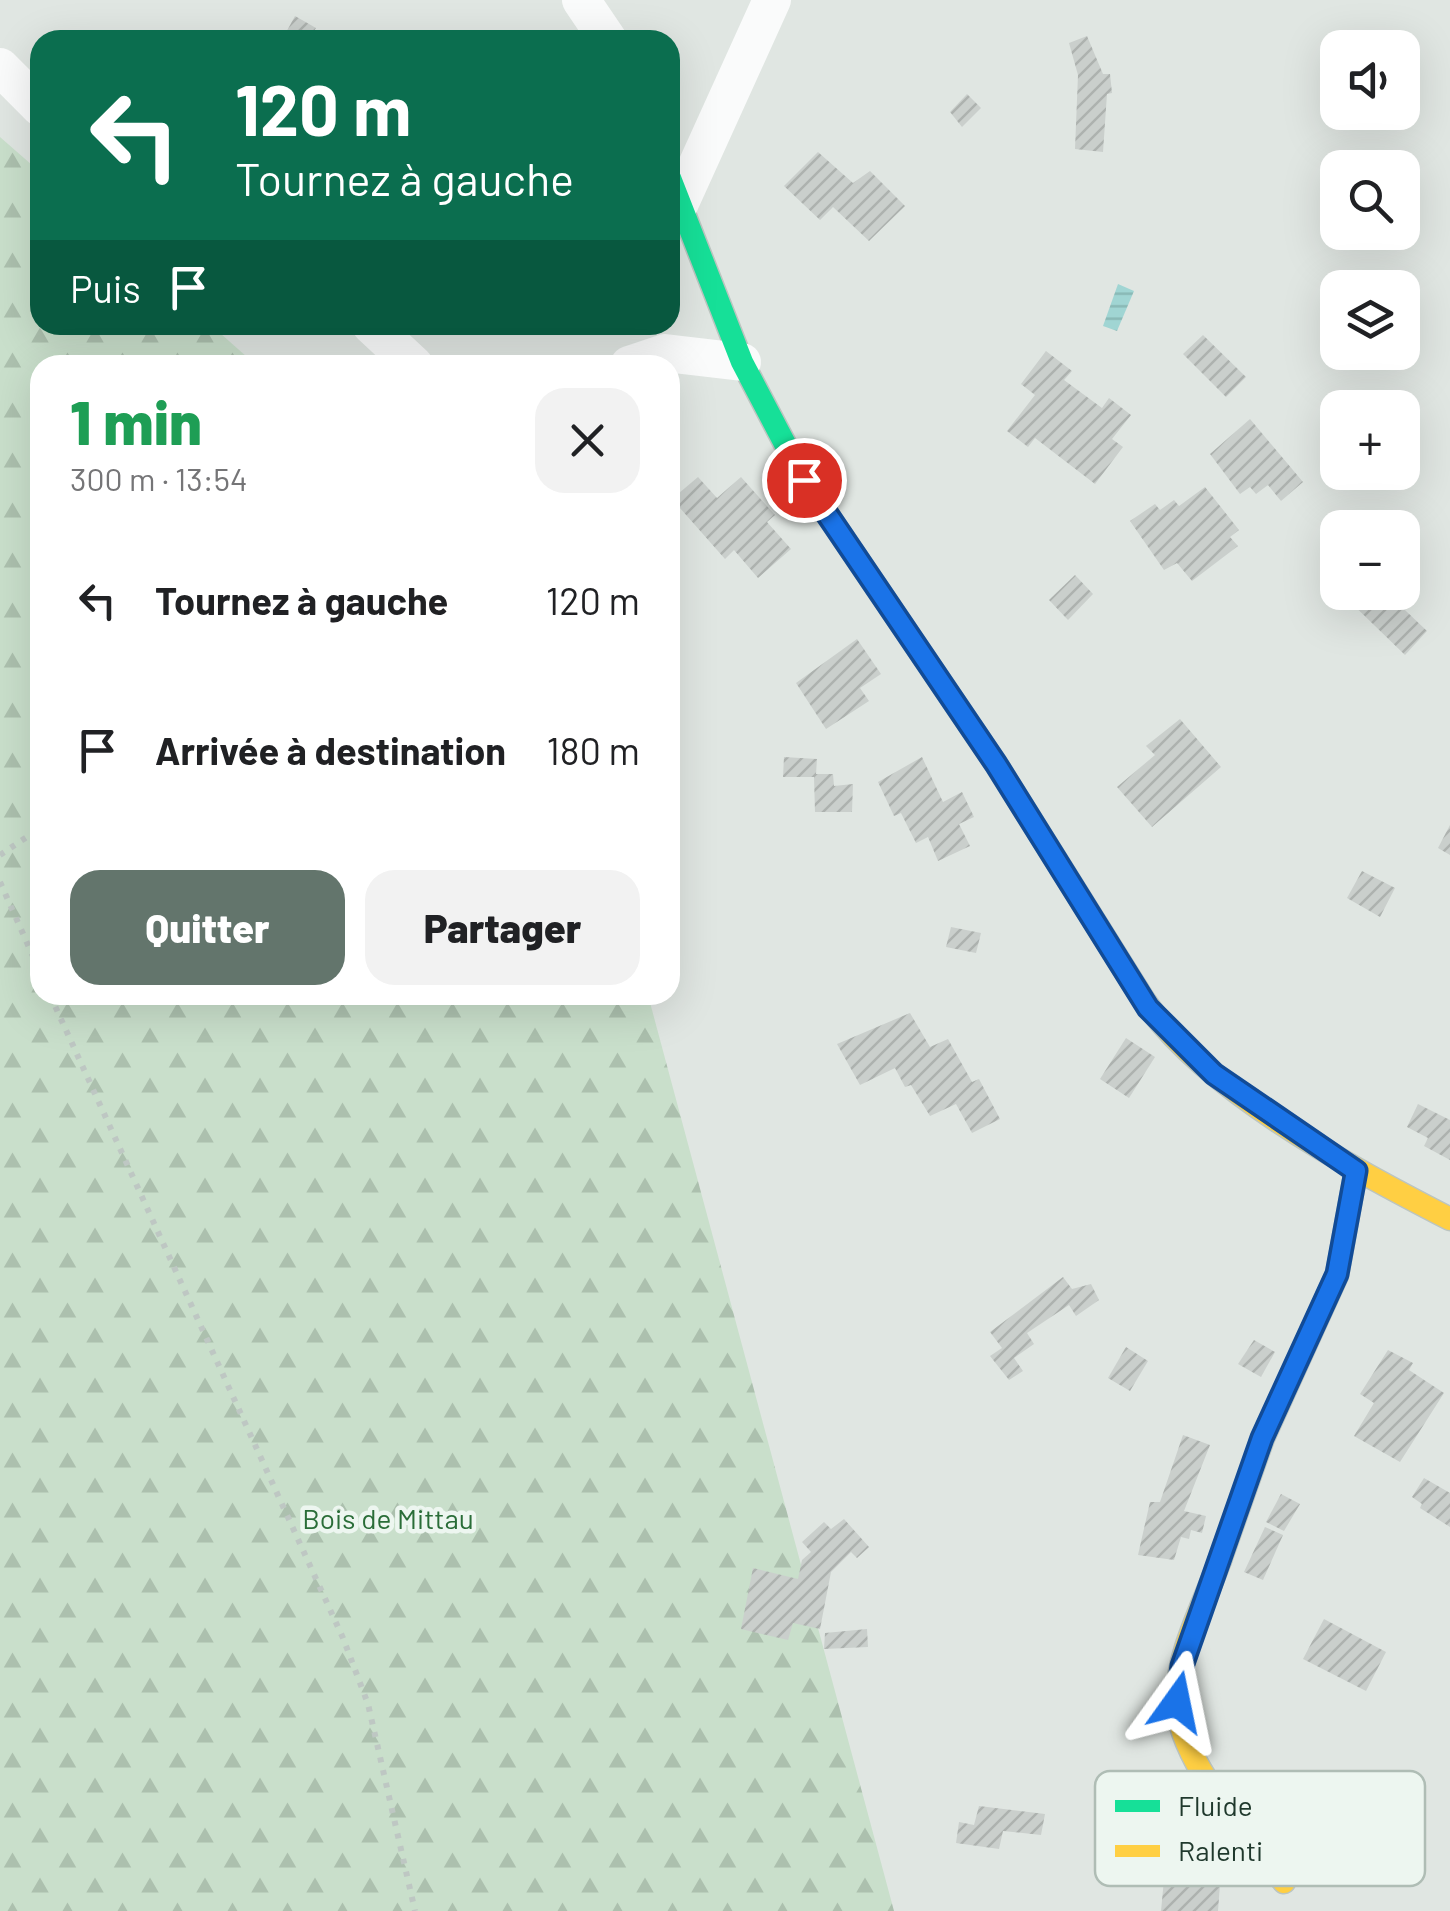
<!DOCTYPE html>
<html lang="fr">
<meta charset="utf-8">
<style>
:root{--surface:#fff;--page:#f2f2f2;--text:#202124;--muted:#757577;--accent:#63756c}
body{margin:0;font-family:Barlow,sans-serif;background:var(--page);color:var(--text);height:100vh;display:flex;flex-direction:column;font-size:38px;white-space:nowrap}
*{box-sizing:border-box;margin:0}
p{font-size:32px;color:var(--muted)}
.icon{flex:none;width:55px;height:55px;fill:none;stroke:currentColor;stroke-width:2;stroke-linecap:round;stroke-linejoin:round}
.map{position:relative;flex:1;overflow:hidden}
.drawer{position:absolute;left:30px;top:355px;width:650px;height:650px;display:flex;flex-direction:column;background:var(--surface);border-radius:30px;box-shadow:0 10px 40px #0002}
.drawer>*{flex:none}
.banner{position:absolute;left:30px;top:30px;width:650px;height:305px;border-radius:30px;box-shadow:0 10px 40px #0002;background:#0b6e4f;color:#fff;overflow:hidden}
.fabs{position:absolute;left:1320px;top:30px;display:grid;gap:20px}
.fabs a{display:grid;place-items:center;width:100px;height:100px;border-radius:20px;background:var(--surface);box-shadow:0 10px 40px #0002;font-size:50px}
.pin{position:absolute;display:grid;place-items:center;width:85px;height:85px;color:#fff;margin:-42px;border:5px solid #fff;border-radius:50%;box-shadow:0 2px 10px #0007}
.me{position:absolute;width:110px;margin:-55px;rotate:12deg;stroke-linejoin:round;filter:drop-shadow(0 0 8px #0008)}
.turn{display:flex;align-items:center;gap:35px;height:210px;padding:0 40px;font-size:45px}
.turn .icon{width:130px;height:130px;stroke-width:2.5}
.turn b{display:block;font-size:70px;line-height:85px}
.then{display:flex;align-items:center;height:95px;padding:0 40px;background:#0003;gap:20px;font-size:38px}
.round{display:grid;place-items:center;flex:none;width:105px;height:105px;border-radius:30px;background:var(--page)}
.overview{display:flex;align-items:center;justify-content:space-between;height:170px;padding:0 40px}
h1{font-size:60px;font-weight:800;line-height:75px;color:#1e9e55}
.action{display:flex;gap:20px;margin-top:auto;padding:20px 40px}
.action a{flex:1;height:115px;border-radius:30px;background:var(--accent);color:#fff;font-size:40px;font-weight:800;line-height:115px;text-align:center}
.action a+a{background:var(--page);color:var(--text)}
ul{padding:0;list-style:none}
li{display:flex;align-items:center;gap:30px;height:150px;padding:0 40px}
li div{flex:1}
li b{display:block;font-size:38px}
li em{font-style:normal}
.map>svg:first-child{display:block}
.forest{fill:url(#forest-firs)}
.water{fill:url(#water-rules)}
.building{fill:url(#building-hatch)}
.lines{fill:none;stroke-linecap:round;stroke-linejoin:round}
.fast-casing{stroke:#bcc5c0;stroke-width:25}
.slow-casing{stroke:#bcc5c0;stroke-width:25}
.path{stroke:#bec7c3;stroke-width:6;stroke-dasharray:5 8;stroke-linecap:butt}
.street{stroke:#fafbfb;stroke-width:38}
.fast{stroke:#16e098;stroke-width:22}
.slow{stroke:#ffcf43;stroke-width:22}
.route-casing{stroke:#114b97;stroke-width:25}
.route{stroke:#1a73e8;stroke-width:18}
.labels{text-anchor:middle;stroke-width:9;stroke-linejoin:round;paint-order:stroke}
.park-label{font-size:28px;fill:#2a6d38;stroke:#edf6f0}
.key{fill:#edf6f0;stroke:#afbdb5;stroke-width:2.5}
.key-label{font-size:28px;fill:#1f382c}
</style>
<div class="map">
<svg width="1450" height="1911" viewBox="0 0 1450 1911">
<defs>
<pattern id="forest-firs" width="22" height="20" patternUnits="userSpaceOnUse" patternTransform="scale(2.5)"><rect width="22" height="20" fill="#c9dfcb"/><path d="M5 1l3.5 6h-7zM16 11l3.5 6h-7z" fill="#acc0ae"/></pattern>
<pattern id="water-rules" width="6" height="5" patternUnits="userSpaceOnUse" patternTransform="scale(2.5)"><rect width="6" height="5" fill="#a0d5d3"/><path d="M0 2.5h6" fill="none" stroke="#89b8b5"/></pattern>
<pattern id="building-hatch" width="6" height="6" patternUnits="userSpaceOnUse" patternTransform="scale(2.5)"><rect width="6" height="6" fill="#cacfcc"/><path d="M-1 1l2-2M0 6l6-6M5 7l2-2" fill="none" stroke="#adb2af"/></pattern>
</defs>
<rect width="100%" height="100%" fill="#e0e6e2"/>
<!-- forest -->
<path class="forest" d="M 0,137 L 40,172 L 40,325 L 211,325 L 256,365 L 40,365 L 40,995 L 648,995 L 894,1911 L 0,1911 Z"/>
<!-- water -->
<path class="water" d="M 1118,284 L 1134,291 L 1117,331 L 1103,326 Z"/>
<!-- building -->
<g class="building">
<path d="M 295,16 L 316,28 L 308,40 L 282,40 Z"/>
<path d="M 1087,36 L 1103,74 L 1110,74 L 1112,93 L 1107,94 L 1103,152 L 1075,149 L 1078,75 L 1069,43 Z"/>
<path d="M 967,94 L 981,108 L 962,127 L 950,112 Z"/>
<path d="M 818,152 L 853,183 L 870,171 L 905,206 L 869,241 L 833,207 L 820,220 L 784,186 Z"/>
<path d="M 1203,335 L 1246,377 L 1226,397 L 1183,354 Z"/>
<path d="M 1046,351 L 1072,371 L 1064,380 L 1102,408 L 1109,398 L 1131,415 L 1112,439 L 1123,447 L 1095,484 L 1035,438 L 1028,447 L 1007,431 L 1035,395 L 1021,384 Z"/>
<path d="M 1250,419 L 1303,482 L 1281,501 L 1268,485 L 1256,494 L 1250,487 L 1240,494 L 1210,454 Z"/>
<path d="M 698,477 L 717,498 L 741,477 L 775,515 L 767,522 L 791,549 L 758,578 L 734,550 L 725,559 L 672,499 Z"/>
<path d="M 1205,487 L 1239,530 L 1230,537 L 1238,546 L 1192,581 L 1177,563 L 1164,570 L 1130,521 L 1155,504 L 1160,510 L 1174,500 L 1179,506 Z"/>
<path d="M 1075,575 L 1093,594 L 1068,620 L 1049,600 Z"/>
<path d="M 1386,592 L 1427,631 L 1405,655 L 1342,594 Z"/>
<path d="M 857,639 L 881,674 L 860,688 L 869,701 L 826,729 L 796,683 Z"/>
<path d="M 1180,719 L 1221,767 L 1152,827 L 1117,787 L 1155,755 L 1146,746 Z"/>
<path d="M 784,757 L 817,759 L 816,774 L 833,774 L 834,786 L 853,784 L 852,812 L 815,812 L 814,777 L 783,777 Z"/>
<path d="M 922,757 L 943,802 L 962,792 L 974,817 L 959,824 L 970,846 L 938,861 L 928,837 L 916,843 L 901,813 L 894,816 L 878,782 Z"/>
<path d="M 1450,825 L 1450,855 L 1438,848 Z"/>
<path d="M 1362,871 L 1395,888 L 1380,917 L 1347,898 Z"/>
<path d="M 951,927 L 981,933 L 976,953 L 946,947 Z"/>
<path d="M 910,1013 L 930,1047 L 948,1039 L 972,1082 L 979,1079 L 1000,1119 L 972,1133 L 956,1104 L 930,1116 L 911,1085 L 905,1087 L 895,1068 L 860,1085 L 837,1044 Z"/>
<path d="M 1126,1038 L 1155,1057 L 1129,1098 L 1100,1079 Z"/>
<path d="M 1418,1104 L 1450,1120 L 1450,1160 L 1424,1146 L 1428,1138 L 1407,1127 Z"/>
<path d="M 1063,1277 L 1072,1289 L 1091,1284 L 1099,1300 L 1076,1316 L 1069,1305 L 1027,1333 L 1034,1344 L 1014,1358 L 1023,1371 L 1009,1380 L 990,1356 L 1002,1348 L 990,1332 Z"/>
<path d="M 1254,1340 L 1275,1352 L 1261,1377 L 1238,1364 Z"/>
<path d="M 1126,1347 L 1148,1361 L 1130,1391 L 1108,1378 Z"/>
<path d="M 1388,1350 L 1413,1363 L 1409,1370 L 1444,1393 L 1400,1462 L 1354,1436 L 1374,1403 L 1360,1394 Z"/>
<path d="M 1183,1435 L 1210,1445 L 1184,1511 L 1206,1516 L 1202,1533 L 1191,1530 L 1189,1539 L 1181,1537 L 1174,1560 L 1138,1555 L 1150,1502 L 1160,1502 Z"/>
<path d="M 1424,1478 L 1450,1493 L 1450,1527 L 1420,1508 L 1422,1504 L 1412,1497 Z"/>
<path d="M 1281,1494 L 1300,1504 L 1284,1531 L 1266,1522 Z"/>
<path d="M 844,1519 L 869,1547 L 857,1558 L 851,1552 L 831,1572 L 820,1629 L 793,1623 L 788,1640 L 741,1629 L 753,1568 L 798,1579 L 802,1560 L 811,1552 L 802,1542 L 824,1522 L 831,1529 Z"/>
<path d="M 1265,1527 L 1283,1535 L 1263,1580 L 1244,1572 Z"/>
<path d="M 1324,1619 L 1386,1652 L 1366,1691 L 1303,1659 Z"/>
<path d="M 867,1629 L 868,1647 L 824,1649 L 825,1633 Z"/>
<path d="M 979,1806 L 1045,1814 L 1041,1835 L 1003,1831 L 999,1849 L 956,1843 L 959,1822 L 974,1825 Z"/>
<path d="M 1164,1879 L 1220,1884 L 1218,1911 L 1161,1911 Z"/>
</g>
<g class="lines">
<defs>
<g id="fast">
<path d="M 670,178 L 742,362 L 804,480 L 996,764 L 1138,991"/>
<path d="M 1220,1560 L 1263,1438 L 1337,1275 L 1356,1171"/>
</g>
<g id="slow">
<path d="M 1138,991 C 1197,1087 1351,1168 1450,1219"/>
<path d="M 1220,1560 C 1205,1602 1177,1653 1177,1699 C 1176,1758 1249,1837 1284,1882"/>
</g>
</defs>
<!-- fast casing -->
<use href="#fast" class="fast-casing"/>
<!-- slow casing -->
<use href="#slow" class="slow-casing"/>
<!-- path -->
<g class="path">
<path d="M 0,855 L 40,828"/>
<path d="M 0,882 L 40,972"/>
<path d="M 50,995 L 343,1638 L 368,1704 L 415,1911"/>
</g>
<!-- street -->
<g class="street">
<path d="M 581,0 L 608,40"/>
<path d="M 0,67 L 40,107"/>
<path d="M 679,205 L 772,0"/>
<path d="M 371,325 L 414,365"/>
<path d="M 629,365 L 665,353 L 742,362"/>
</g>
<!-- fast -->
<use href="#fast" class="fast"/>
<!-- slow -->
<use href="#slow" class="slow"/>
</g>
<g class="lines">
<defs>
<path id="route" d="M 804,480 L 996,764 L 1148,1008 L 1214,1074 L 1356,1171 L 1337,1274 L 1262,1438 L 1182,1666 L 1177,1702"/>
</defs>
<!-- route casing -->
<use href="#route" class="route-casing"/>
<!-- route -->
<use href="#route" class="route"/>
</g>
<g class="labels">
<!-- park labels -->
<g class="park-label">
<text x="388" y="1529">Bois de Mittau</text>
</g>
</g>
<!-- legend -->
<rect x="1095" y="1771" width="330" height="115" rx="15" class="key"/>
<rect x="1115" y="1800" width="45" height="12" fill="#16e098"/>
<rect x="1115" y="1845" width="45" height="12" fill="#ffcf43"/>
<g class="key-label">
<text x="1178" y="1816">Fluide</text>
<text x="1178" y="1861">Ralenti</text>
</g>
</svg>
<div class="fabs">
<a><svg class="icon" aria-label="sound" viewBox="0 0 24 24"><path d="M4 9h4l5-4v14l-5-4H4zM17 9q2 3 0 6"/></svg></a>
<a><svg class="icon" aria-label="search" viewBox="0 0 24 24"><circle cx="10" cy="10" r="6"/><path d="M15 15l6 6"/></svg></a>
<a><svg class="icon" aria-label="layers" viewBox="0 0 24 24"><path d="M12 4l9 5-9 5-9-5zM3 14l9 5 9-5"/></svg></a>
<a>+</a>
<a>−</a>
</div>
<div class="pin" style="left:804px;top:480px;background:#d93025"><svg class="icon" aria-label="arrive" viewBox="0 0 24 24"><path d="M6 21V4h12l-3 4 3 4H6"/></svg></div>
<svg class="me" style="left:1177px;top:1702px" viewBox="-20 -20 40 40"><path d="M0-17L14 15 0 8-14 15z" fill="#1a73e8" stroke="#fff" stroke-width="4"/></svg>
<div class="banner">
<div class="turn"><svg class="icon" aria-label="left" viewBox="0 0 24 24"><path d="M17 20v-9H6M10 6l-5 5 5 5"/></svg><div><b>120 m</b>Tournez à gauche</div></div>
<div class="then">Puis<svg class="icon" aria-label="arrive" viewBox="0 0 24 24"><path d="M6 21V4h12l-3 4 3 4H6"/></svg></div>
</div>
<section class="drawer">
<div class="overview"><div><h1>1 min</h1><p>300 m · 13:54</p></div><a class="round"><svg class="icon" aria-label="close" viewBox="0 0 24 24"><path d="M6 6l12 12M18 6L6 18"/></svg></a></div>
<ul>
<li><svg class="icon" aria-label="left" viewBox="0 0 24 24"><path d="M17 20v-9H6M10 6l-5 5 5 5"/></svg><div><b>Tournez à gauche</b></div><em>120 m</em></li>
<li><svg class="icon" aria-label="arrive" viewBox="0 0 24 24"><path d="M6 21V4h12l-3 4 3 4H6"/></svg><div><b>Arrivée à destination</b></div><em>180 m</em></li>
</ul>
<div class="action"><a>Quitter</a><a>Partager</a></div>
</section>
</div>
